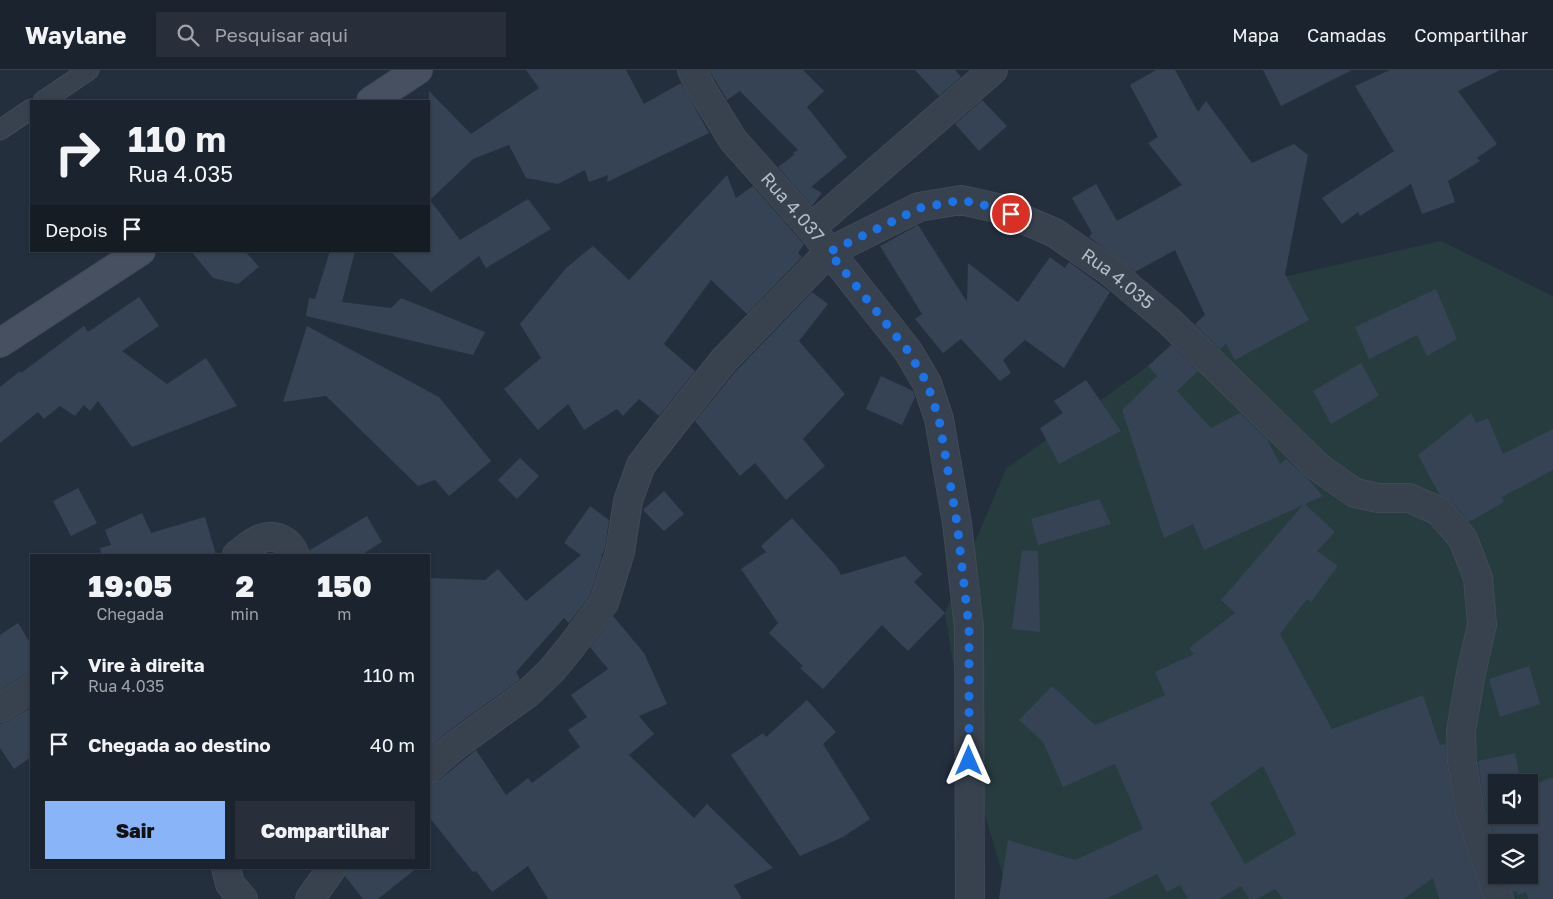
<!DOCTYPE html>
<html lang="pt">
<meta charset="utf-8">
<style>
:root{--surface:#1b232e;--page:#282f3a;--text:#f1f3f6;--muted:#a0a4aa;--line:#39404a;--accent:#8ab4f8}
body{margin:0;font-family:"Golos Text",sans-serif;background:var(--page);color:var(--text);height:100vh;display:flex;flex-direction:column;font-size:19px;white-space:nowrap}
*{box-sizing:border-box;margin:0}
p{font-size:16px;color:var(--muted)}
.icon{flex:none;width:28px;height:28px;fill:none;stroke:currentColor;stroke-width:2;stroke-linecap:round;stroke-linejoin:round}
.map{position:relative;flex:1;overflow:hidden}
.drawer{position:absolute;left:30px;top:484px;width:400px;height:315px;display:flex;flex-direction:column;background:var(--surface);border-radius:0px;box-shadow:0 1px 4px #0004,0 0 0 1px var(--line)}
.drawer>*{flex:none}
.hud{position:absolute;left:30px;top:30px;width:400px;height:152px;border-radius:0px;box-shadow:0 1px 4px #0004,0 0 0 1px var(--line);background:#1b232e;color:var(--text);overflow:hidden}
.tools{position:absolute;left:1488px;top:704px;display:grid;gap:10px}
.tools a{display:grid;place-items:center;width:50px;height:50px;border-radius:0px;background:var(--surface);box-shadow:0 1px 4px #0004,0 0 0 1px var(--line);font-size:25px}
.pin{position:absolute;display:grid;place-items:center;width:42px;height:42px;color:#fff;margin:-21px;border:2px solid #fff;border-radius:50%;box-shadow:0 1px 5px #0007}
.me{position:absolute;width:55px;margin:-28px;rotate:0deg;stroke-linejoin:round;filter:drop-shadow(0 0 4px #0008)}
.turn{display:flex;align-items:center;gap:18px;height:105px;padding:0 15px;font-size:22px}
.turn .icon{width:65px;height:65px;stroke-width:2.5}
.turn b{display:block;font-size:35px;line-height:42px}
.then{display:flex;align-items:center;height:48px;padding:0 15px;background:#0003;gap:10px;font-size:19px}
.eta{display:flex;justify-content:space-evenly;align-items:center;height:85px;text-align:center}
.eta b{font-size:30px;font-weight:800;line-height:35px}
.primary-button{display:flex;gap:10px;margin-top:auto;padding:10px 15px}
.primary-button a{flex:1;height:58px;border-radius:0px;background:var(--accent);color:#111;font-size:20px;font-weight:800;line-height:58px;text-align:center}
.primary-button a+a{background:var(--page);color:var(--text)}
ul{padding:0;list-style:none}
li{display:flex;align-items:center;gap:15px;height:70px;padding:0 15px}
li div{flex:1}
li b{display:block;font-size:19px}
li em{font-style:normal}
header{display:flex;align-items:center;gap:30px;box-sizing:border-box;height:70px;padding:0 25px;background:var(--surface);border-bottom:1px solid var(--line)}
header strong{font-size:24px}
nav{display:flex;gap:28px;margin-inline-start:auto;font-size:18px}
.search{width:350px;height:45px;background:var(--page);display:flex;align-items:center;gap:12px;box-sizing:border-box;padding:0 18px;border-radius:0px;color:var(--muted);font-size:19px}
.map>svg:first-child{display:block}
.green{fill:#263c3f;fill-rule:evenodd}
.building{fill:#364354;fill-rule:evenodd}
.lines{fill:none;stroke-linecap:round;stroke-linejoin:round}
.service-casing{stroke:#414a57;stroke-width:21}
.minor-casing{stroke:#414a57;stroke-width:30}
.secondary-casing{stroke:#414a57;stroke-width:30}
.service{stroke:#38414e;stroke-width:19}
.minor{stroke:#38414e;stroke-width:28}
.secondary{stroke:#465061;stroke-width:28}
.route{stroke:#1a73e8;stroke-width:9;stroke-dasharray:0 16.2}
.labels{text-anchor:middle;stroke-width:5;stroke-linejoin:round;paint-order:stroke}
.street-label{font-size:18px;fill:#b4bcc9;stroke:#1d2633}
</style>
<header>
<strong>Waylane</strong>
<div class="search"><svg class="icon" aria-label="search" viewBox="0 0 24 24"><circle cx="10" cy="10" r="6"/><path d="M15 15l6 6"/></svg>Pesquisar aqui</div>
<nav><a>Mapa</a><a>Camadas</a><a>Compartilhar</a></nav>
</header>
<div class="map">
<svg width="1553" height="829" viewBox="0 0 1553 829">
<rect width="100%" height="100%" fill="#242f3e"/>
<!-- green -->
<path class="green" d="M 1441,171 L 1553,226 L 1553,829 L 1010,829 L 969,691 L 945,543 L 1006,399 L 1148,296 L 1239,217 ZM 1496,712 L 1529,712 L 1529,745 L 1496,745 ZM 1496,772 L 1529,772 L 1529,805 L 1496,805 Z"/>
<!-- building -->
<g class="building">
<path d="M 526,0 L 626,0 L 644,34 L 681,13 L 709,63 L 607,112 L 608,105 L 589,112 L 585,100 L 558,114 L 526,108 L 509,75 L 473,89 L 430,130 L 460,170 L 528,129 L 551,159 L 486,198 L 479,186 L 431,222 L 390,181 L 429,181 L 429,21 L 471,64 L 539,18 Z"/>
<path d="M 709,0 L 803,0 L 824,21 L 807,37 L 847,87 L 811,117 L 822,123 L 812,136 L 778,97 L 794,85 L 793,83 L 798,80 L 740,21 L 727,30 Z"/>
<path d="M 915,0 L 955,0 L 961,7 L 939,26 Z"/>
<path d="M 1156,0 L 1175,0 L 1198,42 L 1206,31 L 1252,93 L 1294,74 L 1308,85 L 1285,204 L 1309,250 L 1235,290 L 1226,274 L 1220,279 L 1195,254 L 1205,245 L 1175,180 L 1135,202 L 1089,167 L 1092,163 L 1072,128 L 1096,114 L 1117,151 L 1182,115 L 1148,73 L 1158,67 L 1130,15 Z"/>
<path d="M 1263,0 L 1352,0 L 1281,36 Z"/>
<path d="M 1390,0 L 1500,0 L 1458,21 L 1497,74 L 1477,88 L 1480,91 L 1448,111 L 1455,132 L 1422,144 L 1411,114 L 1360,146 L 1358,142 L 1342,154 L 1322,128 L 1394,81 L 1355,16 Z"/>
<path d="M 982,30 L 1007,56 L 979,81 L 955,54 Z"/>
<path d="M 727,105 L 736,128 L 753,116 L 804,174 L 798,183 L 802,187 L 747,244 L 711,210 L 664,274 L 695,301 L 659,346 L 639,329 L 623,346 L 617,339 L 584,360 L 568,334 L 538,360 L 504,319 L 541,288 L 520,254 L 566,198 L 593,176 L 629,210 Z"/>
<path d="M 918,155 L 967,232 L 968,193 L 1018,232 L 1050,187 L 1065,198 L 1069,192 L 1110,222 L 1064,298 L 1025,270 L 1003,290 L 1011,303 L 1000,311 L 961,269 L 943,283 L 915,249 L 922,244 L 880,176 Z"/>
<path d="M 191,181 L 245,181 L 259,197 L 238,214 L 213,208 Z"/>
<path d="M 330,181 L 355,181 L 342,232 L 391,238 L 401,228 L 485,262 L 473,285 L 306,246 L 309,228 L 315,229 Z"/>
<path d="M 1436,219 L 1457,269 L 1427,286 L 1417,265 L 1369,289 L 1355,257 Z"/>
<path d="M 812,222 L 828,234 L 799,271 L 845,324 L 803,369 L 825,396 L 786,430 L 755,393 L 740,406 L 695,351 L 735,302 Z"/>
<path d="M 139,227 L 159,256 L 122,281 L 167,314 L 206,288 L 237,336 L 132,377 L 98,331 L 90,341 L 84,335 L 75,346 L 60,336 L 44,349 L 38,342 L 0,373 L 0,317 L 20,301 L 21,303 L 84,256 L 88,262 Z"/>
<path d="M 307,256 L 439,327 L 491,391 L 449,426 L 435,410 L 418,416 L 326,326 L 283,332 Z"/>
<path d="M 1171,275 L 1198,301 L 1177,321 L 1211,358 L 1240,343 L 1267,369 L 1280,394 L 1286,389 L 1304,405 L 1323,426 L 1305,434 L 1335,462 L 1317,481 L 1338,496 L 1311,532 L 1307,529 L 1280,564 L 1332,659 L 1423,625 L 1440,675 L 1446,674 L 1447,694 L 1455,745 L 1483,829 L 1439,829 L 1433,808 L 1404,829 L 1283,829 L 1275,819 L 1257,829 L 1249,829 L 1241,816 L 1219,829 L 1188,829 L 1180,815 L 1167,822 L 1157,804 L 1106,829 L 999,829 L 1008,770 L 1075,790 L 1143,759 L 1115,694 L 1063,717 L 1043,672 L 1019,650 L 1052,616 L 1095,655 L 1165,625 L 1155,602 L 1194,584 L 1189,578 L 1235,543 L 1221,530 L 1303,435 L 1204,480 L 1193,454 L 1164,468 L 1122,340 L 1157,306 L 1148,296 ZM 1263,696 L 1296,764 L 1245,794 L 1210,733 Z"/>
<path d="M 1361,293 L 1379,326 L 1331,354 L 1313,321 Z"/>
<path d="M 881,306 L 913,321 L 915,327 L 902,355 L 866,339 Z"/>
<path d="M 1086,310 L 1121,361 L 1059,394 L 1040,358 L 1063,343 L 1054,331 Z"/>
<path d="M 1471,343 L 1476,353 L 1488,348 L 1503,384 L 1553,359 L 1553,400 L 1502,427 L 1504,432 L 1469,452 L 1451,431 L 1439,424 L 1418,385 Z"/>
<path d="M 520,388 L 539,406 L 517,429 L 498,410 Z"/>
<path d="M 78,418 L 97,453 L 71,466 L 53,431 Z"/>
<path d="M 664,421 L 684,444 L 664,461 L 643,440 Z"/>
<path d="M 1099,429 L 1111,454 L 1038,475 L 1031,449 Z"/>
<path d="M 590,436 L 609,450 L 605,478 L 603,483 L 601,485 L 602,487 L 590,526 L 569,553 L 564,548 L 516,602 L 520,609 L 518,611 L 447,662 L 429,678 L 429,508 L 485,510 L 498,499 L 526,531 L 581,485 L 564,473 Z"/>
<path d="M 142,443 L 151,463 L 205,447 L 216,485 L 101,485 L 100,478 L 111,475 L 105,460 Z"/>
<path d="M 367,446 L 382,472 L 361,485 L 310,485 L 310,480 Z"/>
<path d="M 792,448 L 836,496 L 841,505 L 905,486 L 922,504 L 914,512 L 945,543 L 908,581 L 882,555 L 823,619 L 800,598 L 803,596 L 769,563 L 778,553 L 741,499 L 766,482 L 761,476 Z"/>
<path d="M 1022,480 L 1038,481 L 1040,562 L 1012,559 Z"/>
<path d="M 613,546 L 644,583 L 667,634 L 639,646 L 654,664 L 629,685 L 694,748 L 707,734 L 773,798 L 734,815 L 742,829 L 548,829 L 528,796 L 492,822 L 476,801 L 473,802 L 429,747 L 429,713 L 439,710 L 476,680 L 506,725 L 528,708 L 532,713 L 580,677 L 568,660 L 587,647 L 571,625 L 608,599 L 590,577 Z"/>
<path d="M 18,553 L 31,574 L 31,603 L 23,606 L 0,620 L 0,565 Z"/>
<path d="M 1529,596 L 1540,634 L 1500,647 L 1489,609 Z"/>
<path d="M 807,630 L 836,662 L 823,674 L 870,749 L 843,767 L 800,786 L 731,685 L 763,663 L 766,667 Z"/>
<path d="M 30,638 L 31,640 L 31,687 L 14,699 L 0,678 L 0,654 L 8,651 Z"/>
<path d="M 1515,683 L 1521,712 L 1496,712 L 1496,745 L 1529,745 L 1529,716 L 1553,707 L 1553,829 L 1528,829 L 1526,822 L 1518,825 L 1517,821 L 1513,822 L 1507,805 L 1529,805 L 1529,772 L 1497,772 L 1485,738 L 1478,691 Z"/>
<path d="M 347,798 L 417,798 L 378,829 L 363,829 L 345,806 Z"/>
</g>
<g class="lines">
<defs>
<g id="service">
<path d="M 43,31 L 89,0"/>
<path d="M 0,60 L 31,39"/>
</g>
<g id="minor">
<path id="s1" d="M 692,0 L 701,18 L 733,70 L 811,158 L 908,281 L 927,313 L 939,349 L 957,453 L 969,558 L 970,829"/>
<path d="M 811,158 L 993,0"/>
<path d="M 237,485 C 244,480 252,472 260,469 C 274,463 290,470 295,485"/>
<path d="M 0,638 L 31,619"/>
<path id="s2" d="M 429,698 L 456,675 L 528,623 L 552,600 L 570,578 L 604,533 L 620,482 L 628,431 L 641,395 L 675,351 L 724,290 L 829,182 L 919,137 L 961,130 L 997,138 L 1055,163 L 1111,202 L 1169,251 L 1318,397 L 1355,423 L 1378,428 L 1409,428 L 1439,441 L 1463,469 L 1478,508 L 1482,555 L 1471,603 L 1461,661 L 1462,692 L 1470,742 L 1499,829"/>
<path d="M 226,798 L 230,814 L 243,829"/>
<path d="M 310,829 L 332,798"/>
</g>
<g id="secondary">
<path d="M 371,31 L 418,0"/>
<path d="M 0,273 L 141,181"/>
</g>
</defs>
<!-- service casing -->
<use href="#service" class="service-casing"/>
<!-- minor casing -->
<use href="#minor" class="minor-casing"/>
<!-- secondary casing -->
<use href="#secondary" class="secondary-casing"/>
<!-- service -->
<use href="#service" class="service"/>
<!-- minor -->
<use href="#minor" class="minor"/>
<!-- secondary -->
<use href="#secondary" class="secondary"/>
</g>
<g class="lines">
<!-- route -->
<path class="route" d="M 969,691 L 969,558 L 957,453 L 939,349 L 927,313 L 908,281 L 829,182 L 920,138 L 961,130 L 997,138 L 1011,144"/>
</g>
<g class="labels">
<!-- street labels -->
<g class="street-label">
<text dy="6" stroke="none"><textPath href="#s1" startOffset="171">Rua 4.037</textPath></text>
<text dy="6" stroke="none"><textPath href="#s2" startOffset="991">Rua 4.035</textPath></text>
</g>
</g>
</svg>
<div class="tools">
<a><svg class="icon" aria-label="sound" viewBox="0 0 24 24"><path d="M4 9h4l5-4v14l-5-4H4zM17 9q2 3 0 6"/></svg></a>
<a><svg class="icon" aria-label="layers" viewBox="0 0 24 24"><path d="M12 4l9 5-9 5-9-5zM3 14l9 5 9-5"/></svg></a>
</div>
<div class="pin" style="left:1011px;top:144px;background:#d93025"><svg class="icon" aria-label="arrive" viewBox="0 0 24 24"><path d="M6 21V4h12l-3 4 3 4H6"/></svg></div>
<svg class="me" style="left:969px;top:691px" viewBox="-20 -20 40 40"><path d="M0-17L14 15 0 8-14 15z" fill="#1a73e8" stroke="#fff" stroke-width="4"/></svg>
<div class="hud">
<div class="turn"><svg class="icon" aria-label="right" viewBox="0 0 24 24"><path d="M7 20v-9h11M14 6l5 5-5 5"/></svg><div><b>110 m</b>Rua 4.035</div></div>
<div class="then">Depois<svg class="icon" aria-label="arrive" viewBox="0 0 24 24"><path d="M6 21V4h12l-3 4 3 4H6"/></svg></div>
</div>
<section class="drawer">
<div class="eta">
<div><b>19:05</b><p>Chegada</p></div>
<div><b>2</b><p>min</p></div>
<div><b>150</b><p>m</p></div>
</div>
<ul>
<li><svg class="icon" aria-label="right" viewBox="0 0 24 24"><path d="M7 20v-9h11M14 6l5 5-5 5"/></svg><div><b>Vire à direita</b><p>Rua 4.035</p></div><em>110 m</em></li>
<li><svg class="icon" aria-label="arrive" viewBox="0 0 24 24"><path d="M6 21V4h12l-3 4 3 4H6"/></svg><div><b>Chegada ao destino</b></div><em>40 m</em></li>
</ul>
<div class="primary-button"><a>Sair</a><a>Compartilhar</a></div>
</section>
</div>
